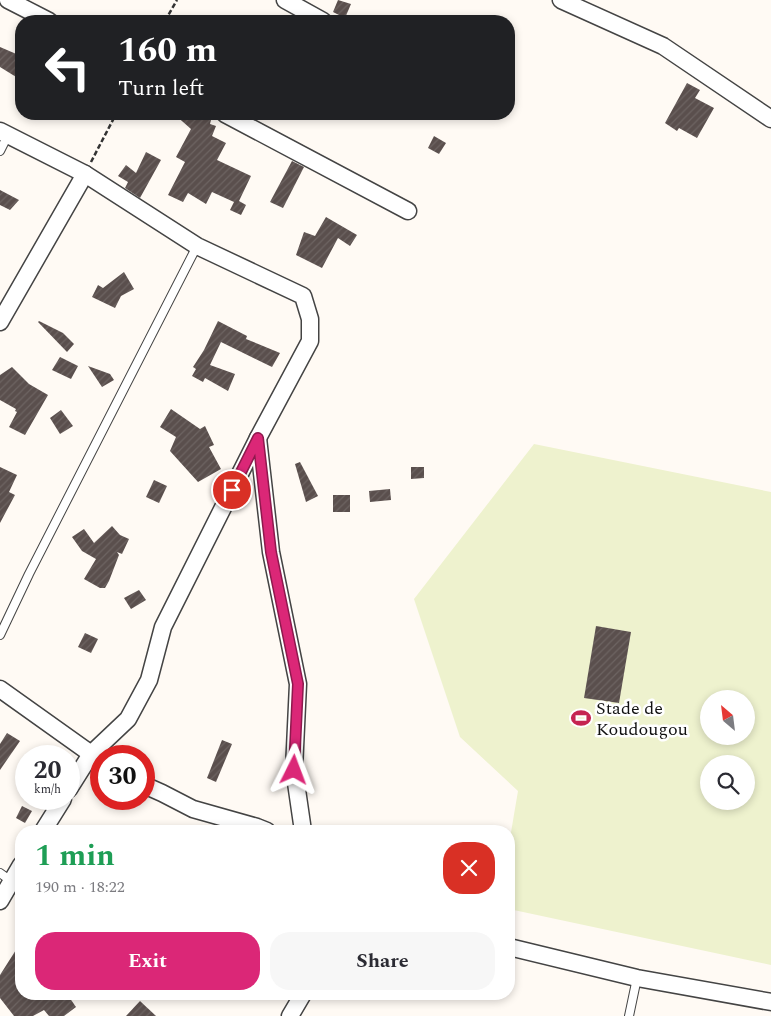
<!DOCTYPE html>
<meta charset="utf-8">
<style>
:root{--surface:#fff;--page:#f7f7f7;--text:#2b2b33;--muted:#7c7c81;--accent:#db2777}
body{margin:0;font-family:Spectral,serif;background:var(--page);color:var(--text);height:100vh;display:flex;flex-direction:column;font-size:19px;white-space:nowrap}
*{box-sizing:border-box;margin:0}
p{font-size:16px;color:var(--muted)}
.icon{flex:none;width:28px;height:28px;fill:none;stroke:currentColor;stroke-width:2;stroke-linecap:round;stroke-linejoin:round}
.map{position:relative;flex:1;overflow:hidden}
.details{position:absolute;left:15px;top:825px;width:500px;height:175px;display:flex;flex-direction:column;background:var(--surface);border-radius:20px;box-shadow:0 2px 8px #0003}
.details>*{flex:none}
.banner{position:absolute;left:15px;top:15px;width:500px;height:105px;border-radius:20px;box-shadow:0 2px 8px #0003;background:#202124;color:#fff;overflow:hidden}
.needle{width:32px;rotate:332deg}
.fabs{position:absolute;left:700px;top:690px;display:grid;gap:10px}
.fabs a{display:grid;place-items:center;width:55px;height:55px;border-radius:50%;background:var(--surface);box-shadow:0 2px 8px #0003;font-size:25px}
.speed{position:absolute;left:15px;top:745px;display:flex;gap:10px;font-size:25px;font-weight:700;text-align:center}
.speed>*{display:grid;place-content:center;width:65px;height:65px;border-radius:50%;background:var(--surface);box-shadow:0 2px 8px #0003;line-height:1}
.speed small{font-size:12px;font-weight:400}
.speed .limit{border:8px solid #d22;background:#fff;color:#111}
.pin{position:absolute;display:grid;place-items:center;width:42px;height:42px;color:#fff;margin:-21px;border:2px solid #fff;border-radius:50%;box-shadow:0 1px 5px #0007}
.me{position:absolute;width:55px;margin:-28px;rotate:3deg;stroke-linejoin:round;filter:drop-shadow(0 0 4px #0008)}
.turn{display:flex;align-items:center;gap:18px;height:105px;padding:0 20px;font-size:22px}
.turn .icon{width:65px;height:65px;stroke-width:2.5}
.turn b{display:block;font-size:35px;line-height:42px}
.round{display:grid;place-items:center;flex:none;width:52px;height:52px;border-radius:20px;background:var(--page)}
.summary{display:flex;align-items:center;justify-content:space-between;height:85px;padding:0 20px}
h1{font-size:30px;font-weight:700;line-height:38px;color:#1e9e55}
.button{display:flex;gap:10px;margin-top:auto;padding:10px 20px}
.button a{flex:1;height:58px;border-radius:20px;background:var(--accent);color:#fff;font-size:20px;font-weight:700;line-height:58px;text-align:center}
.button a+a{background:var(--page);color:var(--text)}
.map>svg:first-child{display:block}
.pitch{fill:#eef2ce;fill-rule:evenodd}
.building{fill:url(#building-hatch)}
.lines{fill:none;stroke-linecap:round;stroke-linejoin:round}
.lane-casing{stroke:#444;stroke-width:10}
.street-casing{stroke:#444;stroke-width:19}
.path{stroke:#333;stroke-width:2.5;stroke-dasharray:5 2.5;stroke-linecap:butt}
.lane{stroke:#fff;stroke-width:8}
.street{stroke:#fff;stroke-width:16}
.route-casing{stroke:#8e194d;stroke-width:12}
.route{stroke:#db2777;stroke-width:9}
.labels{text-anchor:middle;stroke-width:5;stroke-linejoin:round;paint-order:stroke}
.poi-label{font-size:18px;fill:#111;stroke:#fff;text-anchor:start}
</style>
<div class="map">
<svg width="771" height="1016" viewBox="0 0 771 1016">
<defs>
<pattern id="building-hatch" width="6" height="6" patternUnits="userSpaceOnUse" patternTransform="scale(1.25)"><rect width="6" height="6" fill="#5a4f4d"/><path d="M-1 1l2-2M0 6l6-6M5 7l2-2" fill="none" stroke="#6d6462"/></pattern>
</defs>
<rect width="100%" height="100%" fill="#fffaf4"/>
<!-- pitch -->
<path class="pitch" d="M 534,444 L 771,492 L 771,965 L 509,909 L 509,844 L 518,791 L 460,737 L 414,599 ZM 709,699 L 746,699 L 746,736 L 709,736 ZM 709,764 L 746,764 L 746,801 L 709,801 Z"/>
<!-- building -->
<g class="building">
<path d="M 338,0 L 351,4 L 345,18 L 333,12 Z"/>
<path d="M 0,47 L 21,56 L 21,80 L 0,67 Z"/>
<path d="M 687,83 L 700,90 L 695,98 L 714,108 L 697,138 L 679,128 L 677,131 L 665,123 Z"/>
<path d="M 174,114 L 199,114 L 211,120 L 210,124 L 216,126 L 212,136 L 226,143 L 217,160 L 251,176 L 239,201 L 246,205 L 241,215 L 230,210 L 234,202 L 212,192 L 206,204 L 188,193 L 183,202 L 168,195 L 185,162 L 176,157 L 191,129 Z"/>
<path d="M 434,136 L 446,143 L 439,154 L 428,148 Z"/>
<path d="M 146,152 L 161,160 L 140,198 L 125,188 L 128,182 L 118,176 L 126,165 L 136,173 Z"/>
<path d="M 292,161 L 304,167 L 283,208 L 270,202 Z"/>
<path d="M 0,190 L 19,200 L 10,210 L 0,205 Z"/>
<path d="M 326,217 L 357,235 L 350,246 L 338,238 L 322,268 L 296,255 L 304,232 L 315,236 Z"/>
<path d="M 124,272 L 134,289 L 121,296 L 115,308 L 92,297 L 98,285 L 103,288 Z"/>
<path d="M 39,321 L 63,333 L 74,344 L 67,352 L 38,322 Z"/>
<path d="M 218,321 L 247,336 L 246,339 L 280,353 L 272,367 L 221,342 L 210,365 L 235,374 L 228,391 L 205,378 L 203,382 L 192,376 L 196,369 L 193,367 L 204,350 Z"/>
<path d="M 60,357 L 78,366 L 71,379 L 52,370 Z"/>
<path d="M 88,366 L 110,374 L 114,380 L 102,387 Z"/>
<path d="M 12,367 L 29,384 L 48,395 L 25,435 L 9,427 L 17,412 L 15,411 L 16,409 L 0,400 L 0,375 Z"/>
<path d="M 171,409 L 200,429 L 205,426 L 214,445 L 209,447 L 221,469 L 198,482 L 170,451 L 176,437 L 160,427 Z"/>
<path d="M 61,410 L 73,426 L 60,434 L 50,418 Z"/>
<path d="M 300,462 L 318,496 L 306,502 L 295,464 Z"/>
<path d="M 0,467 L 17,475 L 9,492 L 15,495 L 0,523 Z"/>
<path d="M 411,467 L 424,467 L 424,478 L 411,479 Z"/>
<path d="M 154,480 L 167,486 L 159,503 L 146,497 Z"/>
<path d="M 390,489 L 391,500 L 370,502 L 369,491 Z"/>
<rect x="333" y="495" width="17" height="17"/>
<path d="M 112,526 L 120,535 L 129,539 L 122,554 L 117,552 L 119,555 L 109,581 L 105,588 L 100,588 L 84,579 L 96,559 L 82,551 L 72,537 L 84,529 L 94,543 Z"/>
<path d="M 139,590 L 146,600 L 131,609 L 124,598 Z"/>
<path d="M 596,626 L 631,632 L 619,703 L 584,698 Z"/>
<path d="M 85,633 L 98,639 L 91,653 L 78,647 Z"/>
<path d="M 7,733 L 20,741 L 0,770 L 0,744 Z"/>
<path d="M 222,740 L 232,744 L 216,782 L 207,778 Z"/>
<path d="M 22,806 L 32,811 L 25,823 L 16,818 Z"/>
<path d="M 21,942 L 21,994 L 67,994 L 76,1007 L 64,1016 L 49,1016 L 44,1010 L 33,1016 L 14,1016 L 0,998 L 0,975 Z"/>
<path d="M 140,1001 L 156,1016 L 126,1016 Z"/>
</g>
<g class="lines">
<defs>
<g id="lane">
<path d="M 0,151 L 8,135"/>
<path d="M 0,635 L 29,574 L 197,246"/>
<path d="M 0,873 L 11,881"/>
<path d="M 629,1016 L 637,978"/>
</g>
<g id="street">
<path d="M 8,0 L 49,21"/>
<path d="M 285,0 L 323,21"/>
<path d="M 561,0 L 663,46 L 771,119"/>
<path d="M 225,114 L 408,211"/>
<path d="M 0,131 L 85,174 L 197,246 L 303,296 L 310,319 L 310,341 L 258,438 L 163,627 L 149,680 L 128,719 L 91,754 L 69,789"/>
<path d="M 0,322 L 85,174"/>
<path d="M 258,438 L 271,552 L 298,684 L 294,769 L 303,831"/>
<path d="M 0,689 L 101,761"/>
<path d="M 144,785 L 162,793 L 193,809 L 257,827 L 267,831"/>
<path d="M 43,831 L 63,799"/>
<path d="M 0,901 L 21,865"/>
<path d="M 509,947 L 637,978 L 771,1002"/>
<path d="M 290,1016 L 303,994"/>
</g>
</defs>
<!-- lane casing -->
<use href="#lane" class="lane-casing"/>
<!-- street casing -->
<use href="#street" class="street-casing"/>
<!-- path -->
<g class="path">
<path d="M 165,21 L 177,0"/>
<path d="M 91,162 L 116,114"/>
</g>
<!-- lane -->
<use href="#lane" class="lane"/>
<!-- street -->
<use href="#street" class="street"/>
</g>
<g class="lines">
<defs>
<path id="route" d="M 232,490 L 258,438 L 271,552 L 298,684 L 294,770"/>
</defs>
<!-- route casing -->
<use href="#route" class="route-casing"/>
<!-- route -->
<use href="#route" class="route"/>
</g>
<!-- icons -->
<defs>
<symbol id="stadium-bare" viewBox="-9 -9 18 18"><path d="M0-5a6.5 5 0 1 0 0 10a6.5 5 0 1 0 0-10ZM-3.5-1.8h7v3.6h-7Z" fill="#c52451" stroke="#fff" stroke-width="2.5" paint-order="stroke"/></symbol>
</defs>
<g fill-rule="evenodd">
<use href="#stadium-bare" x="567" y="704" width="28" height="28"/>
</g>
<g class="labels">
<!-- poi labels -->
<g class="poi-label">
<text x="596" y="714">Stade de<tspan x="596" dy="21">Koudougou</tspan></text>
</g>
</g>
</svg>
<div class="fabs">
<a><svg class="needle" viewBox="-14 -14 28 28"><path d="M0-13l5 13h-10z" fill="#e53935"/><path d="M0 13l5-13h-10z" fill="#7c7c81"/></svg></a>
<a><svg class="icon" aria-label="search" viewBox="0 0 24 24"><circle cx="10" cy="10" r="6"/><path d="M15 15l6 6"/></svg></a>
</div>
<div class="speed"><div>20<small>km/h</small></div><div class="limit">30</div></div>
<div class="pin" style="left:232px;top:490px;background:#d93025"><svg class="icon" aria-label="arrive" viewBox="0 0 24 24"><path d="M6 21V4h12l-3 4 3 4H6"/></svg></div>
<svg class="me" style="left:294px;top:770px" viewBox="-20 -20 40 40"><path d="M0-17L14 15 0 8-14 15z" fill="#db2777" stroke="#fff" stroke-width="4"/></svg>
<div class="banner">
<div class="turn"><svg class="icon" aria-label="left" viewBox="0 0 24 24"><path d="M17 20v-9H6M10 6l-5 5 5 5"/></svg><div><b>160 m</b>Turn left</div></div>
</div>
<section class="details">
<div class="summary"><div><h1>1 min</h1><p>190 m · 18:22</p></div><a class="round" style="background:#d93025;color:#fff"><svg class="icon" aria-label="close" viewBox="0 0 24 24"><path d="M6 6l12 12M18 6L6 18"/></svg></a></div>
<div class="button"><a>Exit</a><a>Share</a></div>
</section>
</div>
